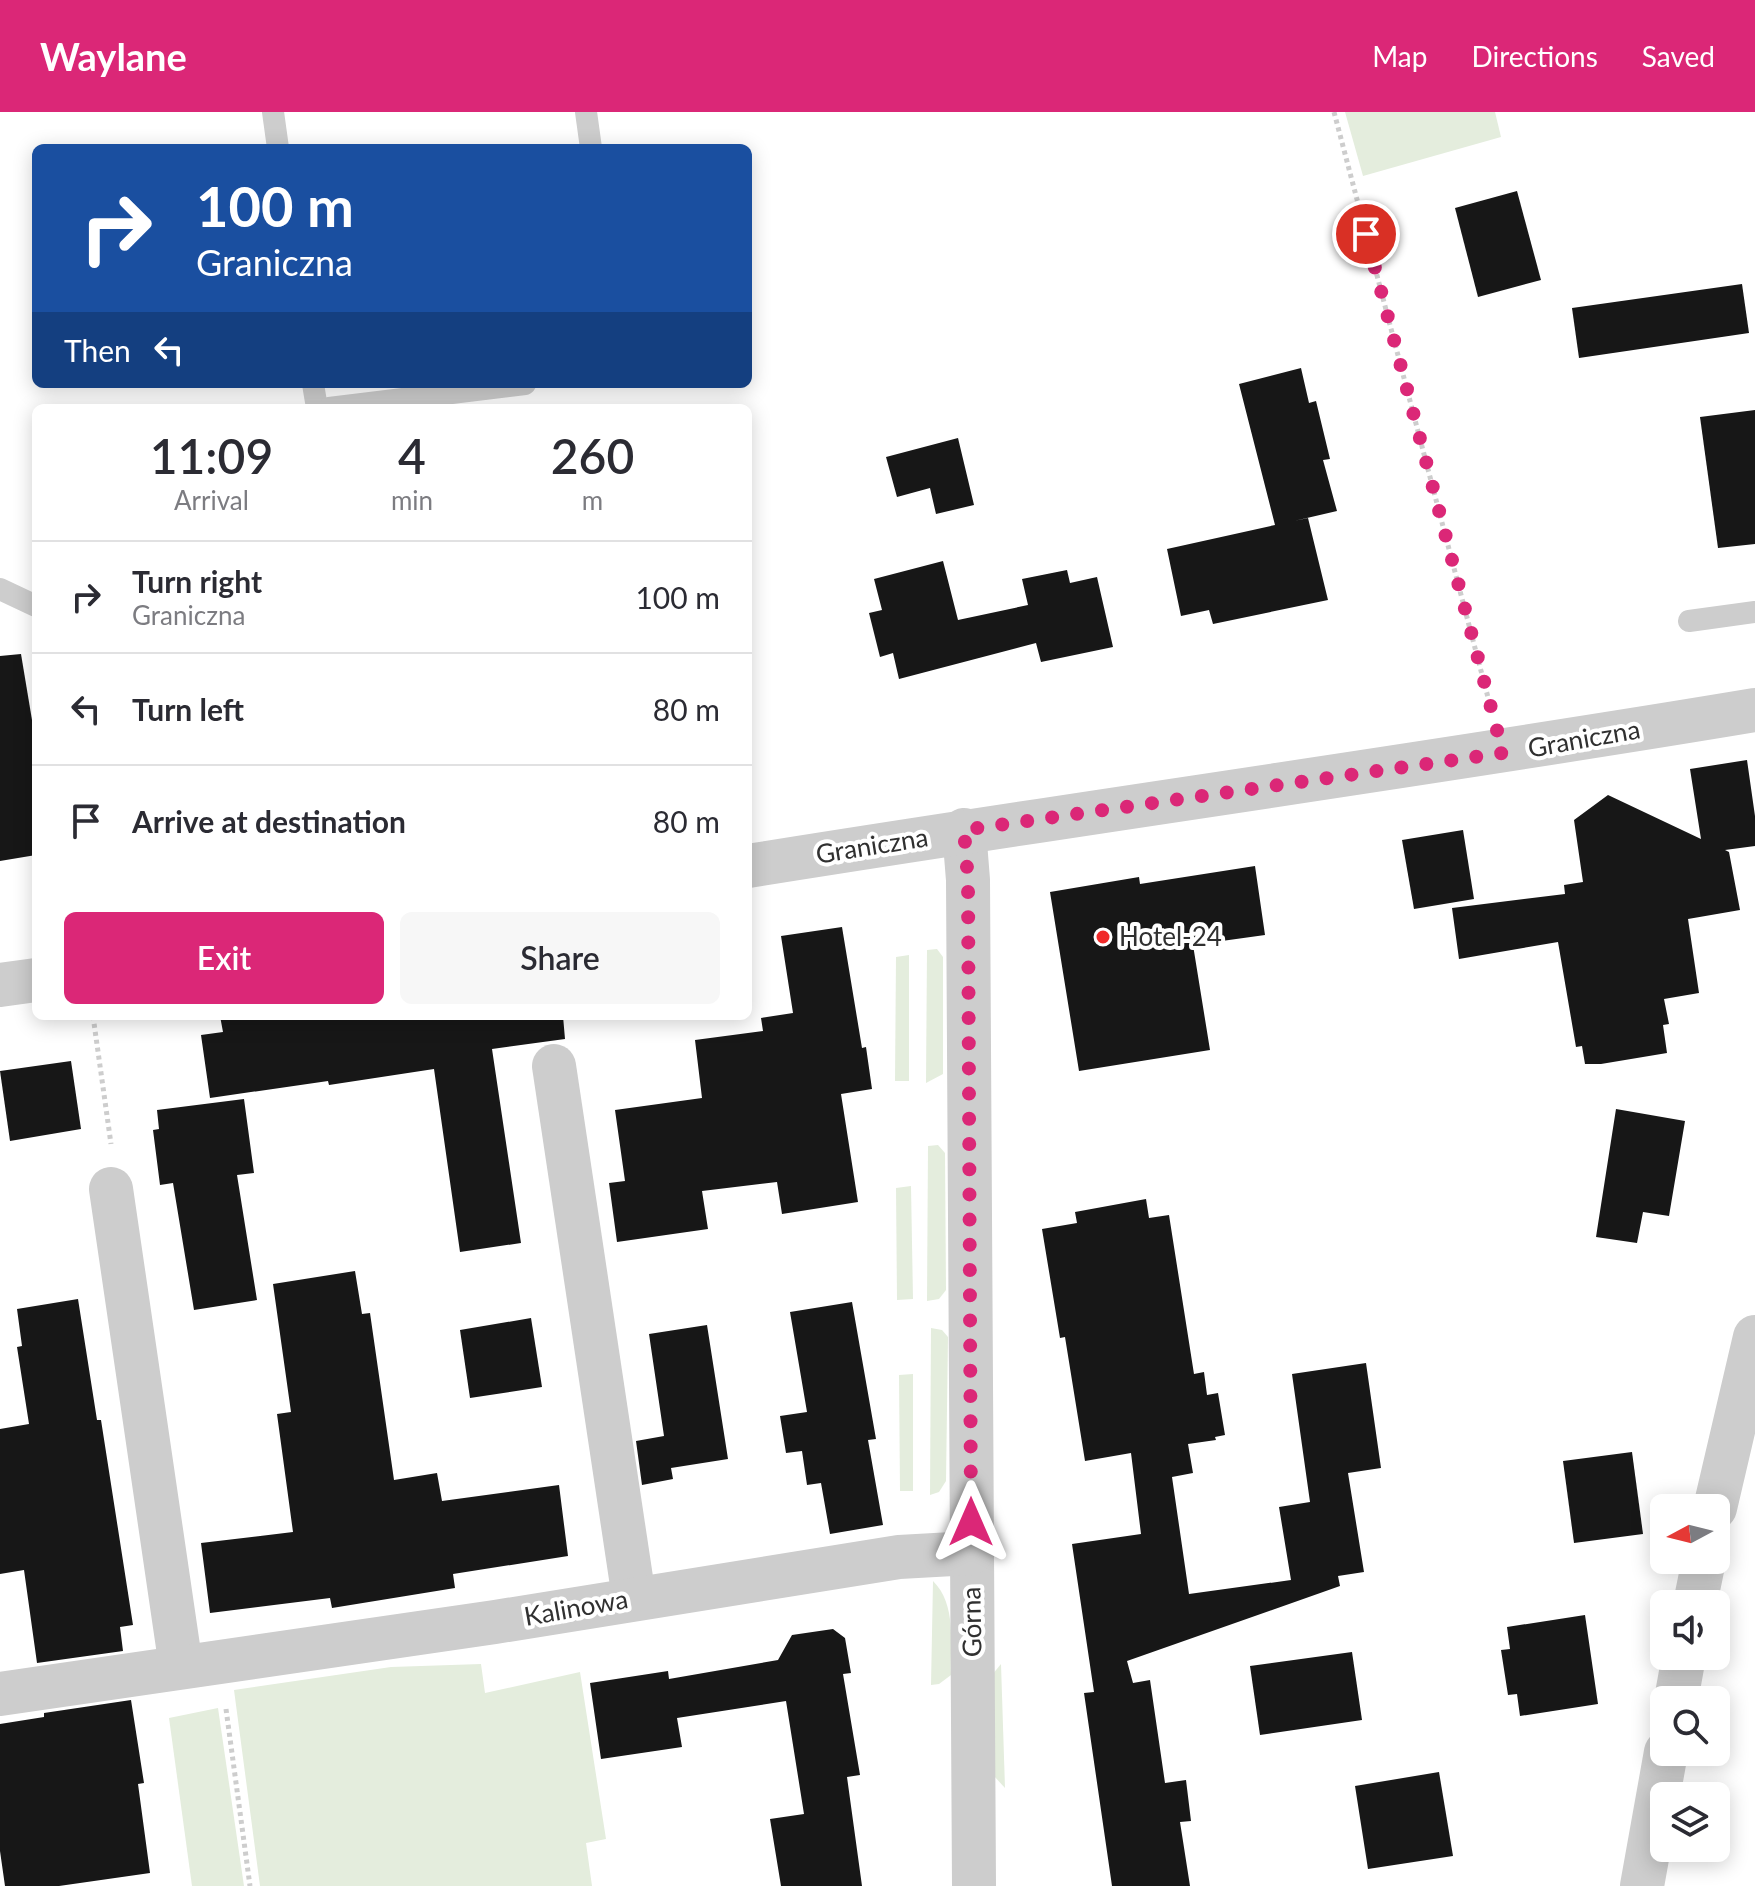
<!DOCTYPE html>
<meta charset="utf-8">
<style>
:root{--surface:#fff;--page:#f7f7f7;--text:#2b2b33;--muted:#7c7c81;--line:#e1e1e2;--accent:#db2777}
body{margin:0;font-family:Lato,sans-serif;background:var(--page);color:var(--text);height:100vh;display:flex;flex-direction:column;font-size:30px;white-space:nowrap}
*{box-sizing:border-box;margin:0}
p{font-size:26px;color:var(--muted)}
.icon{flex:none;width:44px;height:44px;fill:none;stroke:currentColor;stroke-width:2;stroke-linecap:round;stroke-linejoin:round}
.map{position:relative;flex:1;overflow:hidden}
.sheet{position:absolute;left:32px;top:292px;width:720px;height:616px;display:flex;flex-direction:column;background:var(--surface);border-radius:12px;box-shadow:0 4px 20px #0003}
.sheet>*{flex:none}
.top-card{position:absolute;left:32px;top:32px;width:720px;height:244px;border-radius:12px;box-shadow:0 4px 20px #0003;background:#1a4fa0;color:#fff;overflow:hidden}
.needle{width:52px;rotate:263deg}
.buttons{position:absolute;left:1650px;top:1382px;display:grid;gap:16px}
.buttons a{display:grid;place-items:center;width:80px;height:80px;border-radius:12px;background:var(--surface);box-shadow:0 4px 20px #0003;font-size:40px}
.pin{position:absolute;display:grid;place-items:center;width:68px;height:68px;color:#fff;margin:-34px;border:4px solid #fff;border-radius:50%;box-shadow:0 2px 8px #0007}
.me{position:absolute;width:88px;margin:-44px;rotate:0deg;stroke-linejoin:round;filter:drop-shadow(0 0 6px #0008)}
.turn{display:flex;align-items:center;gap:28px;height:168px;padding:0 32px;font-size:36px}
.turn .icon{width:104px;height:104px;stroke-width:2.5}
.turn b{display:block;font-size:56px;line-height:68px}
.then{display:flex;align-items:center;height:76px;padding:0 32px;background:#0003;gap:16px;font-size:30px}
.eta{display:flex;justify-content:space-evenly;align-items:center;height:136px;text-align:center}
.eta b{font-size:48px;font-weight:600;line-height:56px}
.button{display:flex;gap:16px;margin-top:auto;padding:16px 32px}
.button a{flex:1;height:92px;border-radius:12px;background:var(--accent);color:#fff;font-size:32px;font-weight:600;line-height:92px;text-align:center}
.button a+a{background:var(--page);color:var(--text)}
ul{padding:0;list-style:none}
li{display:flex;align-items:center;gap:24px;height:112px;padding:0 32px;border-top:2px solid var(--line)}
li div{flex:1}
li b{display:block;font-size:30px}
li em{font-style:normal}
header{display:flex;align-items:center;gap:48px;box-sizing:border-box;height:112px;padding:0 40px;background:var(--accent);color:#fff}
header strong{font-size:38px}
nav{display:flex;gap:44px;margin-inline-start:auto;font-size:28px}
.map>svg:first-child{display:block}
.green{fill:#e4eddd}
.building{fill:#171717}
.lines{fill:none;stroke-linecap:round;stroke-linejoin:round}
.path{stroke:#cdcdcd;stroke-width:5;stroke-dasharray:4 4;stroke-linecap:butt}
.lane{stroke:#cdcdcd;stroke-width:22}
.street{stroke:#cdcdcd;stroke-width:44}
.route{stroke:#db2777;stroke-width:14;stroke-dasharray:0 25.2}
.poi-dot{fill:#f02a29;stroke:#fff;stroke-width:3}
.labels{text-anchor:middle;stroke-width:8;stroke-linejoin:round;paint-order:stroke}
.street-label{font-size:26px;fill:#303030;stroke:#fff}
.poi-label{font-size:26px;fill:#303030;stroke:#fff;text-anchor:start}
</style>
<header>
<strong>Waylane</strong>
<nav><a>Map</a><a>Directions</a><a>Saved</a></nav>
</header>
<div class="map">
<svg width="1755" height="1774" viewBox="0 0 1755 1774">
<rect width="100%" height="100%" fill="#fff"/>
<!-- green -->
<g class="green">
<path d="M 1345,0 L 1495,0 L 1501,25 L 1363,64 Z"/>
<path d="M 937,837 L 943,845 L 943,962 L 926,971 L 927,838 Z"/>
<path d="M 909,843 L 909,969 L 895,969 L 896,845 Z"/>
<path d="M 938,1033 L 945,1041 L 946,1178 L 939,1187 L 927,1189 L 928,1034 Z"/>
<path d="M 911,1074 L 913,1187 L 897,1188 L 896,1076 Z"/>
<path d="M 931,1216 L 942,1218 L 948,1225 L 946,1369 L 939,1380 L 930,1383 Z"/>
<path d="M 913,1262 L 913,1379 L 900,1379 L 899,1263 Z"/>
<path d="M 933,1469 C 957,1493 950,1531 951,1563 L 939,1572 L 931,1573 Z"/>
<path d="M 481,1552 L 485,1581 L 580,1560 L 606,1727 L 586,1731 L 592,1774 L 260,1774 L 234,1578 L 391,1555 Z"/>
<path d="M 1001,1552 L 1005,1676 L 994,1664 L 992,1563 Z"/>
<path d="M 218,1596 L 244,1774 L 192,1774 L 169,1606 Z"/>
</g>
<!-- building -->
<g class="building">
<path d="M 1517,79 L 1541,168 L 1478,185 L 1455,96 Z"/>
<path d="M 1742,172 L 1749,221 L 1579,246 L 1572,196 Z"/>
<path d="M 1301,256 L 1309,291 L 1316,289 L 1330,347 L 1323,348 L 1337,399 L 1294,409 L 1308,406 L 1328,488 L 1213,512 L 1209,498 L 1181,504 L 1167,437 L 1275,413 L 1239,272 Z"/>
<path d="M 1755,298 L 1755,432 L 1718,436 L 1700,305 Z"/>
<path d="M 958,326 L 974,393 L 936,402 L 930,376 L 897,385 L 886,345 Z"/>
<path d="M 943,449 L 958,508 L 1028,493 L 1022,467 L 1067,458 L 1070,471 L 1097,465 L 1113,535 L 1041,550 L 1036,531 L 899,567 L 893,541 L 880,545 L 869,501 L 882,498 L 874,467 Z"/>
<path d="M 21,542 L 36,632 L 36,743 L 0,749 L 0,544 Z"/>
<path d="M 1747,648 L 1755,704 L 1755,734 L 1725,738 L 1729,740 L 1740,798 L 1688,807 L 1699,881 L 1664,887 L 1669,912 L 1663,913 L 1667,941 L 1601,952 L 1585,952 L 1582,934 L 1576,935 L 1558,830 L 1459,847 L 1452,796 L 1565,782 L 1564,773 L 1583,770 L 1574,708 L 1608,683 L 1701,727 L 1690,657 Z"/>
<path d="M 1463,718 L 1474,787 L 1414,797 L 1402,728 Z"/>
<path d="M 1255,754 L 1265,823 L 1193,833 L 1210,938 L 1079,959 L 1050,780 L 1139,765 L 1140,772 Z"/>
<path d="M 842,815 L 862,936 L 866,935 L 872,977 L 841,982 L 858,1090 L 782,1102 L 777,1070 L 702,1079 L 708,1117 L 617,1130 L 609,1071 L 625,1069 L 615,998 L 702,986 L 695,928 L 763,919 L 761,906 L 793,901 L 781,824 Z"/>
<path d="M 220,904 L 563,904 L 565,927 L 492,937 L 521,1131 L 460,1140 L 434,957 L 329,973 L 328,969 L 210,986 L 201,923 L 223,920 Z"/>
<path d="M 71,949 L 81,1017 L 10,1029 L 0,959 Z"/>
<path d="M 244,987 L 254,1061 L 237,1063 L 257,1188 L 194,1198 L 173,1071 L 160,1073 L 153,1018 L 159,1017 L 157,998 Z"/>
<path d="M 1616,997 L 1685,1009 L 1669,1104 L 1643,1100 L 1637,1131 L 1596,1125 Z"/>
<path d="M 1146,1087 L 1149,1106 L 1169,1103 L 1194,1262 L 1204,1260 L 1207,1283 L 1218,1281 L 1225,1323 L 1215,1325 L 1216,1328 L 1188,1332 L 1193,1361 L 1172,1365 L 1189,1482 L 1291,1468 L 1279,1395 L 1310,1390 L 1292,1262 L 1366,1251 L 1381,1356 L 1348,1361 L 1364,1460 L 1338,1464 L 1340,1474 L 1127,1549 L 1133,1571 L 1150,1568 L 1165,1671 L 1186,1668 L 1191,1709 L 1180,1710 L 1190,1774 L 1112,1774 L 1084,1581 L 1094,1580 L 1072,1432 L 1141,1422 L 1131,1341 L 1085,1349 L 1065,1225 L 1060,1226 L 1042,1117 L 1077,1111 L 1075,1100 Z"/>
<path d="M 355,1159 L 362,1202 L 370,1201 L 394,1368 L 437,1361 L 442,1389 L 559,1373 L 568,1444 L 453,1462 L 455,1476 L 332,1496 L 330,1486 L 210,1501 L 201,1431 L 293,1420 L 277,1302 L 291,1300 L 273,1172 Z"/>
<path d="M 78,1187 L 97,1308 L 101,1308 L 133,1513 L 120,1515 L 123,1539 L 37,1551 L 24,1458 L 0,1462 L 0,1317 L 29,1312 L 17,1235 L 22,1234 L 17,1197 Z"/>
<path d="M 852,1190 L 876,1327 L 868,1328 L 883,1413 L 830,1422 L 821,1371 L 807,1373 L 802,1339 L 786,1341 L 780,1304 L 807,1300 L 790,1200 Z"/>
<path d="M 531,1206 L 542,1275 L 470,1286 L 460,1218 Z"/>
<path d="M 707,1213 L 728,1347 L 671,1356 L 673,1367 L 642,1373 L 636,1329 L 664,1324 L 649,1222 Z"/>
<path d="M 1632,1340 L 1643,1422 L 1574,1431 L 1563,1349 Z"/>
<path d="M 1585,1503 L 1598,1592 L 1520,1604 L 1517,1582 L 1508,1583 L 1501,1538 L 1510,1537 L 1507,1515 Z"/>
<path d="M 833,1517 L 845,1526 L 851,1561 L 843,1562 L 860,1663 L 847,1665 L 862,1774 L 781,1774 L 770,1707 L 804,1702 L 786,1589 L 677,1606 L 682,1635 L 601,1647 L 590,1571 L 668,1559 L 669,1567 L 778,1548 L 792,1523 Z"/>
<path d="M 1352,1540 L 1362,1608 L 1260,1623 L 1250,1554 Z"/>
<path d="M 131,1588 L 144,1671 L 138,1672 L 150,1761 L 59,1774 L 5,1774 L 0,1739 L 0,1612 L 44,1605 L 44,1601 Z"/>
<path d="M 1439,1660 L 1453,1744 L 1368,1757 L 1355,1674 Z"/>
</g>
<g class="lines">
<!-- path -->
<g class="path">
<path d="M 1334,0 L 1490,593"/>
<path d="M 93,904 L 111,1032"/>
<path d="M 226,1597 L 250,1774"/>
</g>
<!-- lane -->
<g class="lane">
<path d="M 273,0 L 278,36"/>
<path d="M 586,0 L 591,36"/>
<path d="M 313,272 L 317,296"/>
<path d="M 329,296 L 525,272"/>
<path d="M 0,477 L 36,494"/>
<path d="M 1689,509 L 1755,500"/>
</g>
<!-- street -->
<g class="street">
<path d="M 964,718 L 968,768 L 974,1774"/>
<path d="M 748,754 C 1083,700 1420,654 1755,598"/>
<path d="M 0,873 L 36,868"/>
<path d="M 554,954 L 634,1486"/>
<path d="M 111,1077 L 181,1555"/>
<path d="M 1715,1396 L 1755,1225"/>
<path d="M 1695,1492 L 1704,1448"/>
<path d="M 0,1582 L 495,1510 L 899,1445 L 971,1441"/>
<path d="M 1676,1588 L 1684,1544"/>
<path d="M 1642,1774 L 1666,1640"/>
</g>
</g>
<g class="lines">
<!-- route -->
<path class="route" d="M 971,1410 L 968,768 L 964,718 L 1503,641 L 1366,122"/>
</g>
<!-- markers -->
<circle class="poi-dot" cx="1103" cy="825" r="8"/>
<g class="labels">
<!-- street labels -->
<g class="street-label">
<text transform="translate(1584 627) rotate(-10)" y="9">Graniczna</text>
<text transform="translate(872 734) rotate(-9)" y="9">Graniczna</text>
<text transform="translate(576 1496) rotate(-10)" y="9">Kalinowa</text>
<text transform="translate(972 1510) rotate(-91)" y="9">Górna</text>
</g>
<!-- poi labels -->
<g class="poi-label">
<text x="1119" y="834">Hotel-24</text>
</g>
</g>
</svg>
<div class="buttons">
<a><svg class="needle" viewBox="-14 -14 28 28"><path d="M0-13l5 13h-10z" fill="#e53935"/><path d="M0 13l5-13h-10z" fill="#7c7c81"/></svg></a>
<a><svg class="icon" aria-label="sound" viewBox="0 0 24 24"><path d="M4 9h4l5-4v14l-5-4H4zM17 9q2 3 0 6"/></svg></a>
<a><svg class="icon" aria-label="search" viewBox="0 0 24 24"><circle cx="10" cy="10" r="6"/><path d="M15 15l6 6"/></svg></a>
<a><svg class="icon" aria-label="layers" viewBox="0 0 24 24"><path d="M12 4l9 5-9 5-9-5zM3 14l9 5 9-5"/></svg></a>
</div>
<div class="pin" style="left:1366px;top:122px;background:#d93025"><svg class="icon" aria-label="arrive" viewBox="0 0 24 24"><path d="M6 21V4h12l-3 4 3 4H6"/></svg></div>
<svg class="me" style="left:971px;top:1410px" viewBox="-20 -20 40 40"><path d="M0-17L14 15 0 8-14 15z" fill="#db2777" stroke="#fff" stroke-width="4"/></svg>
<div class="top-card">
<div class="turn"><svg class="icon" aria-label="right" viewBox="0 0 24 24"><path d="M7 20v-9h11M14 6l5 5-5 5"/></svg><div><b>100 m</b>Graniczna</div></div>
<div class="then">Then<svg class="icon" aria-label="left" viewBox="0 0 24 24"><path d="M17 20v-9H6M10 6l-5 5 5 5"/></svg></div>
</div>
<section class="sheet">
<div class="eta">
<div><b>11:09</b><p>Arrival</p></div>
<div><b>4</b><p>min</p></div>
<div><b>260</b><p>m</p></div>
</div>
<ul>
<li><svg class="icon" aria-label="right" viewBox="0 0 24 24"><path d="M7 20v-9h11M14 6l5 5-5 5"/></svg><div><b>Turn right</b><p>Graniczna</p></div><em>100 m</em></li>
<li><svg class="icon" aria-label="left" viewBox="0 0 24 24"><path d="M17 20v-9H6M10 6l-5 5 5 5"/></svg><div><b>Turn left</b></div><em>80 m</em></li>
<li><svg class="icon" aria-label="arrive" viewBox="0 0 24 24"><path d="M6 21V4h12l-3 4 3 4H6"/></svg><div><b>Arrive at destination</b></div><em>80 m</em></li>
</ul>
<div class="button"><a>Exit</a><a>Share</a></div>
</section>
</div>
